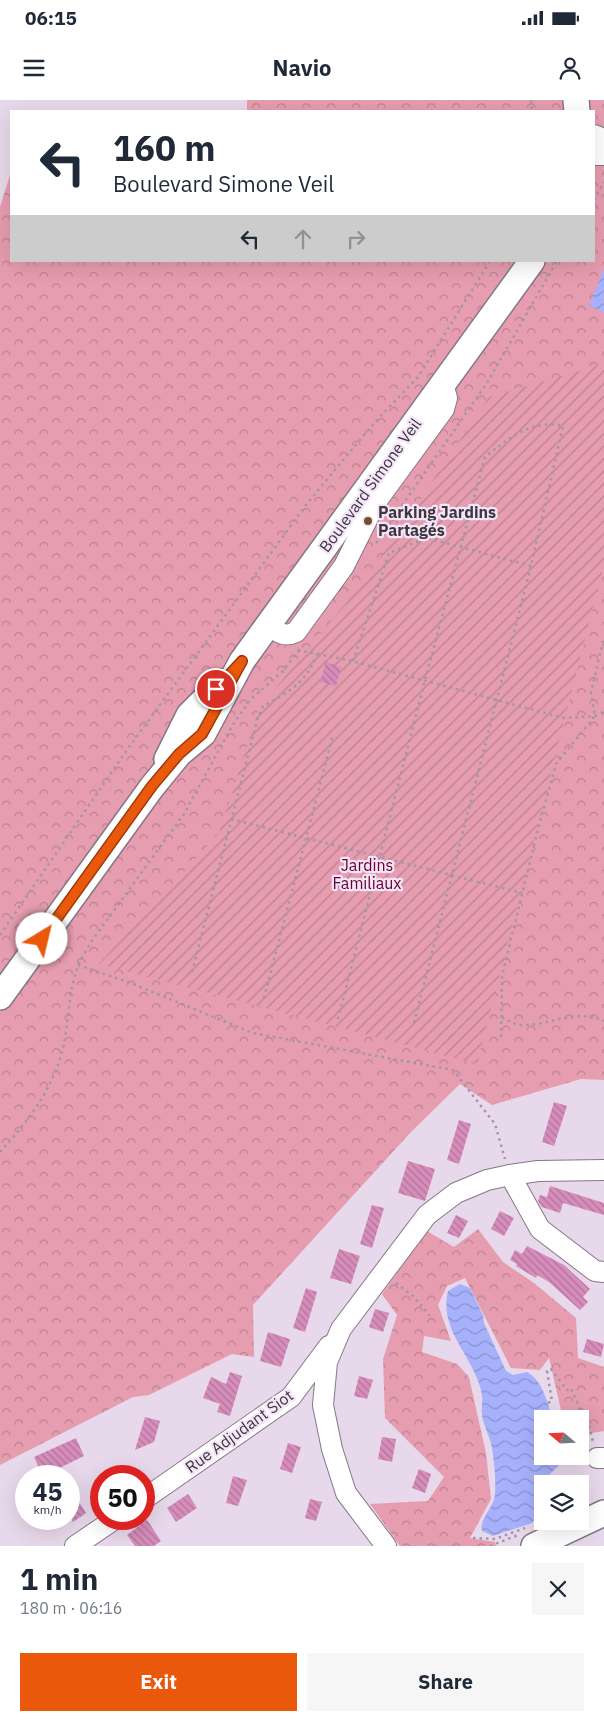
<!DOCTYPE html>
<meta charset="utf-8">
<style>
:root{--surface:#fff;--page:#f6f6f7;--text:#1f2937;--muted:#747a83;--accent:#ea580c}
body{margin:0;font-family:"IBM Plex Sans",sans-serif;background:var(--page);color:var(--text);height:100vh;display:flex;flex-direction:column;font-size:19px;white-space:nowrap}
*{box-sizing:border-box;margin:0}
p{font-size:16px;color:var(--muted)}
.icon{flex:none;width:28px;height:28px;fill:none;stroke:currentColor;stroke-width:2;stroke-linecap:round;stroke-linejoin:round}
.map{position:relative;height:1446px;overflow:hidden}
.panel{display:flex;flex-direction:column;background:var(--surface);flex:1}
.panel>*{flex:none}
.hud{position:absolute;left:10px;top:10px;width:585px;height:152px;border-radius:0px;box-shadow:0 5px 20px #0002;background:#fff;color:var(--text);overflow:hidden}
.needle{width:32px;rotate:289deg}
.fabs{position:absolute;left:534px;top:1310px;display:grid;gap:10px}
.fabs a{display:grid;place-items:center;width:55px;height:55px;border-radius:0px;background:var(--surface);box-shadow:0 5px 20px #0002;font-size:25px}
.speed{position:absolute;left:15px;top:1365px;display:flex;gap:10px;font-size:25px;font-weight:700;text-align:center}
.speed>*{display:grid;place-content:center;width:65px;height:65px;border-radius:50%;background:var(--surface);box-shadow:0 5px 20px #0002;line-height:1}
.speed small{font-size:12px;font-weight:400}
.speed .limit{border:8px solid #d22;background:#fff;color:#111}
.pin{position:absolute;display:grid;place-items:center;width:42px;height:42px;color:#fff;margin:-21px;border:2px solid #fff;border-radius:50%;box-shadow:0 1px 5px #0007}
.me{position:absolute;width:55px;margin:-28px;rotate:36deg;stroke-linejoin:round;filter:drop-shadow(0 0 4px #0008)}
.turn{display:flex;align-items:center;gap:18px;height:105px;padding:0 20px;font-size:22px}
.turn .icon{width:65px;height:65px;stroke-width:2.5}
.turn b{display:block;font-size:35px;line-height:42px}
.lanes{display:flex;align-items:center;height:48px;padding:0 20px;background:#0003;justify-content:center;gap:25px;direction:ltr}
.lanes .off{opacity:.35}
.round{display:grid;place-items:center;flex:none;width:52px;height:52px;border-radius:0px;background:var(--page)}
.head{display:flex;align-items:center;justify-content:space-between;height:85px;padding:0 20px}
h1{font-size:30px;font-weight:800;line-height:38px}
.primary-button{display:flex;gap:10px;margin-top:auto;padding:10px 20px}
.primary-button a{flex:1;height:58px;border-radius:0px;background:var(--accent);color:#fff;font-size:20px;font-weight:800;line-height:58px;text-align:center}
.primary-button a+a{background:var(--page);color:var(--text)}
.status{display:flex;justify-content:space-between;align-items:center;height:35px;padding:0 25px;background:var(--surface);direction:ltr}
.status svg{height:14px;fill:currentColor}
header{display:flex;justify-content:space-between;align-items:center;height:65px;padding:0 20px;background:var(--surface);font-size:22px;font-weight:800}
.map>svg:first-child{display:block}
.forest{fill:url(#forest-crowns)}
.garden{fill:url(#garden-furrows)}
.water{fill:url(#water-waves)}
.building{fill:url(#building-back-hatch)}
.lines{fill:none;stroke-linecap:round;stroke-linejoin:round}
.minor-casing{stroke:#857787;stroke-width:22}
.major-casing{stroke:#857787;stroke-width:28}
.path{stroke:#a296a4;stroke-width:2.5;stroke-dasharray:2.5 4;stroke-linecap:butt}
.minor{stroke:#fff;stroke-width:20}
.major{stroke:#fff;stroke-width:25}
.route-casing{stroke:#983908;stroke-width:12}
.route{stroke:#ea580c;stroke-width:9}
.poi-dot{fill:#74512a;stroke:#f5e5f8;stroke-width:2}
.labels{text-anchor:middle;stroke-width:4.5;stroke-linejoin:round;paint-order:stroke}
.street-label{font-size:16px;fill:#3d373e;stroke:#f5e5f8}
.poi-label{font-size:16px;font-weight:bold;fill:#3d373e;stroke:#f5e5f8;text-anchor:start}
.park-label{font-size:16px;fill:#69002e;stroke:#f5e5f8}
</style>
<div class="status"><b>06:15</b><svg viewBox="0 0 49 12"><path d="M0 12V9h3v3zM5 12V6h3v6zM10 12V3h3v9zM15 12V0h3v12zM26 1h20v11H26zM47 4h2v5h-2z"/></svg></div>
<header><svg class="icon" aria-label="menu" viewBox="0 0 24 24"><path d="M4 6h16M4 12h16M4 18h16"/></svg>Navio<svg class="icon" aria-label="person" viewBox="0 0 24 24"><circle cx="12" cy="8" r="4"/><path d="M4 21q1-7 8-7t8 7"/></svg></header>
<div class="map">
<svg width="604" height="1446" viewBox="0 0 604 1446">
<defs>
<pattern id="forest-crowns" width="20" height="18" patternUnits="userSpaceOnUse" patternTransform="scale(1.25)"><rect width="20" height="18" fill="#e69daf"/><path d="M2 6a3 3 0 1 1 6 0M12 15a3 3 0 1 1 6 0" fill="none" stroke="#bc8190"/></pattern>
<pattern id="garden-furrows" width="10" height="10" patternUnits="userSpaceOnUse" patternTransform="scale(1.25)"><rect width="10" height="10" fill="#e69daf"/><path d="M-1 1l2-2M0 10L10 0M9 11l2-2" fill="none" stroke="#bc8190"/></pattern>
<pattern id="water-waves" width="16" height="10" patternUnits="userSpaceOnUse" patternTransform="scale(1.25)"><rect width="16" height="10" fill="#a7b1fb"/><path d="M0 5q4-4 8 0t8 0" fill="none" stroke="#8991cd"/></pattern>
<pattern id="building-back-hatch" width="6" height="6" patternUnits="userSpaceOnUse" patternTransform="scale(1.25)"><rect width="6" height="6" fill="#d78dbb"/><path d="M-1 5l2 2M0 0l6 6M5-1l2 2" fill="none" stroke="#b07499"/></pattern>
</defs>
<rect width="100%" height="100%" fill="#e8d8eb"/>
<!-- forest -->
<g class="forest">
<path d="M 247,0 L 604,0 L 604,980 L 581,979 L 492,1005 L 460,984 L 411,1032 L 253,1205 L 254,1257 L 232,1254 L 149,1295 L 133,1297 L 0,1365 L 0,107 L 11,72 L 11,161 L 594,161 L 594,11 L 247,11 Z"/>
<path d="M 478,1129 L 503,1162 L 534,1183 L 576,1218 L 578,1258 L 604,1267 L 604,1331 L 580,1335 L 580,1319 L 563,1319 L 549,1258 L 540,1270 L 511,1268 L 465,1178 L 447,1186 L 438,1205 L 451,1241 L 424,1236 L 422,1252 L 457,1264 L 469,1277 L 486,1353 L 491,1399 L 470,1438 L 495,1442 L 496,1446 L 400,1446 L 370,1404 L 428,1401 L 444,1377 L 385,1318 L 383,1259 L 397,1215 L 382,1194 L 427,1131 L 454,1147 Z"/>
</g>
<!-- garden -->
<path class="garden" d="M 604,264 L 604,464 L 477,964 L 99,864 L 219,733 L 259,608 L 366,479 L 489,297 Z"/>
<!-- water -->
<g class="water">
<path d="M 604,169 L 604,213 L 589,205 Z"/>
<path d="M 460,1184 L 470,1188 L 483,1215 L 484,1223 L 506,1271 L 513,1275 L 527,1272 C 543,1281 547,1302 553,1319 L 542,1319 L 542,1356 L 565,1356 L 564,1361 C 545,1379 532,1386 538,1414 L 532,1423 L 493,1436 L 482,1431 C 479,1417 495,1408 495,1393 C 496,1378 494,1358 491,1343 C 488,1333 483,1324 482,1314 C 481,1308 483,1301 482,1295 C 476,1258 438,1232 448,1191 Z"/>
</g>
<!-- building -->
<g class="building">
<path d="M 326,562 L 341,567 L 336,586 L 320,582 Z"/>
<path d="M 554,1002 L 567,1006 L 554,1046 L 542,1042 Z"/>
<path d="M 459,1020 L 471,1024 L 459,1064 L 447,1060 Z"/>
<path d="M 408,1061 L 435,1069 L 425,1101 L 398,1093 Z"/>
<path d="M 550,1086 L 604,1103 L 604,1115 L 563,1103 L 560,1113 L 542,1107 L 538,1101 L 540,1095 L 547,1097 Z"/>
<path d="M 372,1105 L 384,1108 L 372,1148 L 360,1144 Z"/>
<path d="M 500,1111 L 514,1118 L 504,1136 L 491,1129 Z"/>
<path d="M 456,1115 L 468,1121 L 459,1138 L 447,1133 Z"/>
<path d="M 527,1146 L 564,1165 L 590,1189 L 583,1197 L 588,1202 L 580,1210 L 549,1182 L 537,1175 L 536,1178 L 516,1166 L 517,1164 L 510,1160 L 515,1150 L 522,1154 Z"/>
<path d="M 339,1149 L 360,1156 L 351,1184 L 330,1178 Z"/>
<path d="M 306,1188 L 317,1192 L 305,1232 L 293,1228 Z"/>
<path d="M 375,1209 L 389,1213 L 383,1232 L 369,1227 Z"/>
<path d="M 268,1232 L 290,1239 L 281,1267 L 260,1261 Z"/>
<path d="M 587,1239 L 604,1244 L 601,1257 L 583,1252 Z"/>
<path d="M 230,1272 L 242,1276 L 230,1316 L 217,1312 L 220,1304 L 203,1298 L 211,1277 L 226,1284 Z"/>
<path d="M 359,1276 L 373,1280 L 367,1299 L 354,1296 Z"/>
<path d="M 145,1317 L 160,1321 L 154,1342 L 135,1350 Z"/>
<path d="M 382,1337 L 396,1339 L 392,1362 L 378,1359 Z"/>
<path d="M 76,1338 L 84,1356 L 43,1376 L 34,1357 Z"/>
<path d="M 288,1343 L 301,1347 L 292,1373 L 280,1369 Z"/>
<path d="M 419,1369 L 431,1374 L 425,1393 L 412,1388 Z"/>
<path d="M 233,1376 L 247,1380 L 238,1406 L 226,1403 Z"/>
<path d="M 69,1386 L 86,1413 L 73,1422 L 69,1416 Z"/>
<path d="M 188,1394 L 197,1408 L 176,1422 L 167,1408 Z"/>
<path d="M 310,1399 L 322,1402 L 316,1421 L 305,1418 Z"/>
<path d="M 147,1420 L 161,1441 L 154,1446 L 135,1446 L 127,1435 Z"/>
</g>
<g class="lines">
<defs>
<g id="minor">
<path d="M 594,35 L 604,39"/>
<path d="M 594,55 L 604,55"/>
<path d="M 268,525 C 278,532 284,538 296,532 L 344,466 L 376,402 L 444,309 L 447,298 L 443,284"/>
<path d="M 510,1075 L 540,1129 L 595,1171 L 604,1172"/>
<path d="M 597,1358 L 604,1358"/>
<path d="M 144,1399 L 291,1297 L 329,1246"/>
<path d="M 75,1446 L 115,1419"/>
<path d="M 386,1446 L 346,1393 L 332,1349 L 323,1305 L 327,1262 L 341,1229 L 427,1115 L 456,1093 L 487,1080 L 510,1075 L 538,1071 L 604,1070"/>
</g>
<g id="major">
<path d="M 576,0 L 577,11"/>
<path d="M 167,659 L 189,615 L 222,582"/>
<path d="M 0,897 L 152,687 L 179,654 L 203,634 L 242,561 L 532,161"/>
<path d="M 534,1446 L 604,1413"/>
</g>
</defs>
<!-- minor casing -->
<use href="#minor" class="minor-casing"/>
<!-- major casing -->
<use href="#major" class="major-casing"/>
<!-- path -->
<g class="path">
<path d="M 531,0 L 532,11"/>
<path d="M 594,100 L 604,82"/>
<path d="M 376,443 L 487,283 L 557,161"/>
<path d="M 298,550 L 348,560 L 564,618 L 595,616 L 604,612"/>
<path d="M 353,561 L 389,453 L 427,438 L 531,466"/>
<path d="M 231,719 L 522,793"/>
<path d="M 0,835 L 129,647 L 309,401 L 375,322 L 418,277 L 490,161"/>
<path d="M 78,865 L 128,882 L 253,933 L 453,970 L 495,1024 L 505,1059"/>
<path d="M 192,872 L 258,617 L 263,606 C 287,594 308,581 317,554"/>
<path d="M 264,898 L 333,635"/>
<path d="M 502,917 C 509,921 515,925 523,925 C 552,925 575,908 604,921"/>
<path d="M 338,919 L 425,580 L 485,357 C 509,338 531,319 563,326 L 531,466 L 414,923"/>
<path d="M 501,937 L 502,876 L 538,729 L 556,664 L 595,616 L 591,593 L 604,537"/>
<path d="M 0,1052 C 28,1021 53,989 63,948 C 69,921 68,892 78,866 C 81,858 87,850 91,842 L 184,714 L 232,626 L 251,599 L 283,571 L 300,549"/>
<path d="M 396,1183 L 413,1196 L 430,1216"/>
<path d="M 548,1303 L 552,1301 L 547,1271 L 551,1269 L 567,1290 L 571,1288 L 582,1314 L 586,1312 L 593,1342"/>
<path d="M 535,1423 L 542,1416"/>
<path d="M 473,1438 L 495,1439 L 525,1428"/>
<path d="M 490,1446 L 518,1435"/>
</g>
<!-- minor -->
<use href="#minor" class="minor"/>
<!-- major -->
<use href="#major" class="major"/>
</g>
<g class="lines">
<defs>
<path id="route" d="M 42,839 L 152,686 L 179,654 L 202,634 L 242,561 L 216,589"/>
</defs>
<!-- route casing -->
<use href="#route" class="route-casing"/>
<!-- route -->
<use href="#route" class="route"/>
</g>
<!-- markers -->
<circle class="poi-dot" cx="368" cy="421" r="5"/>
<g class="labels">
<!-- street labels -->
<g class="street-label">
<text transform="translate(370 385) rotate(-54)" y="6">Boulevard Simone Veil</text>
<text transform="translate(239 1331) rotate(-36)" y="6">Rue Adjudant Siot</text>
</g>
<!-- poi labels -->
<g class="poi-label">
<text x="378" y="418">Parking Jardins<tspan x="378" dy="18">Partagés</tspan></text>
</g>
<!-- park labels -->
<g class="park-label">
<text x="367" y="771">Jardins<tspan x="367" dy="18">Familiaux</tspan></text>
</g>
</g>
</svg>
<div class="fabs">
<a><svg class="needle" viewBox="-14 -14 28 28"><path d="M0-13l5 13h-10z" fill="#e53935"/><path d="M0 13l5-13h-10z" fill="#747a83"/></svg></a>
<a><svg class="icon" aria-label="layers" viewBox="0 0 24 24"><path d="M12 4l9 5-9 5-9-5zM3 14l9 5 9-5"/></svg></a>
</div>
<div class="speed"><div>45<small>km/h</small></div><div class="limit">50</div></div>
<div class="pin" style="left:216px;top:589px;background:#d93025"><svg class="icon" aria-label="arrive" viewBox="0 0 24 24"><path d="M6 21V4h12l-3 4 3 4H6"/></svg></div>
<svg class="me" style="left:42px;top:839px" viewBox="-20 -20 40 40"><circle r="19" fill="#fff"/><path d="M0-13L10 11 0 6-10 11z" fill="#ea580c"/></svg>
<div class="hud">
<div class="turn"><svg class="icon" aria-label="left" viewBox="0 0 24 24"><path d="M17 20v-9H6M10 6l-5 5 5 5"/></svg><div><b>160 m</b>Boulevard Simone Veil</div></div>
<div class="lanes"><svg class="icon" aria-label="left" viewBox="0 0 24 24"><path d="M17 20v-9H6M10 6l-5 5 5 5"/></svg><svg class="icon off" aria-label="ahead" viewBox="0 0 24 24"><path d="M12 20V5M6 11l6-6 6 6"/></svg><svg class="icon off" aria-label="right" viewBox="0 0 24 24"><path d="M7 20v-9h11M14 6l5 5-5 5"/></svg></div>
</div>
</div>
<section class="panel">
<div class="head"><div><h1>1 min</h1><p>180 m · 06:16</p></div><a class="round"><svg class="icon" aria-label="close" viewBox="0 0 24 24"><path d="M6 6l12 12M18 6L6 18"/></svg></a></div>
<div class="primary-button"><a>Exit</a><a>Share</a></div>
</section>
